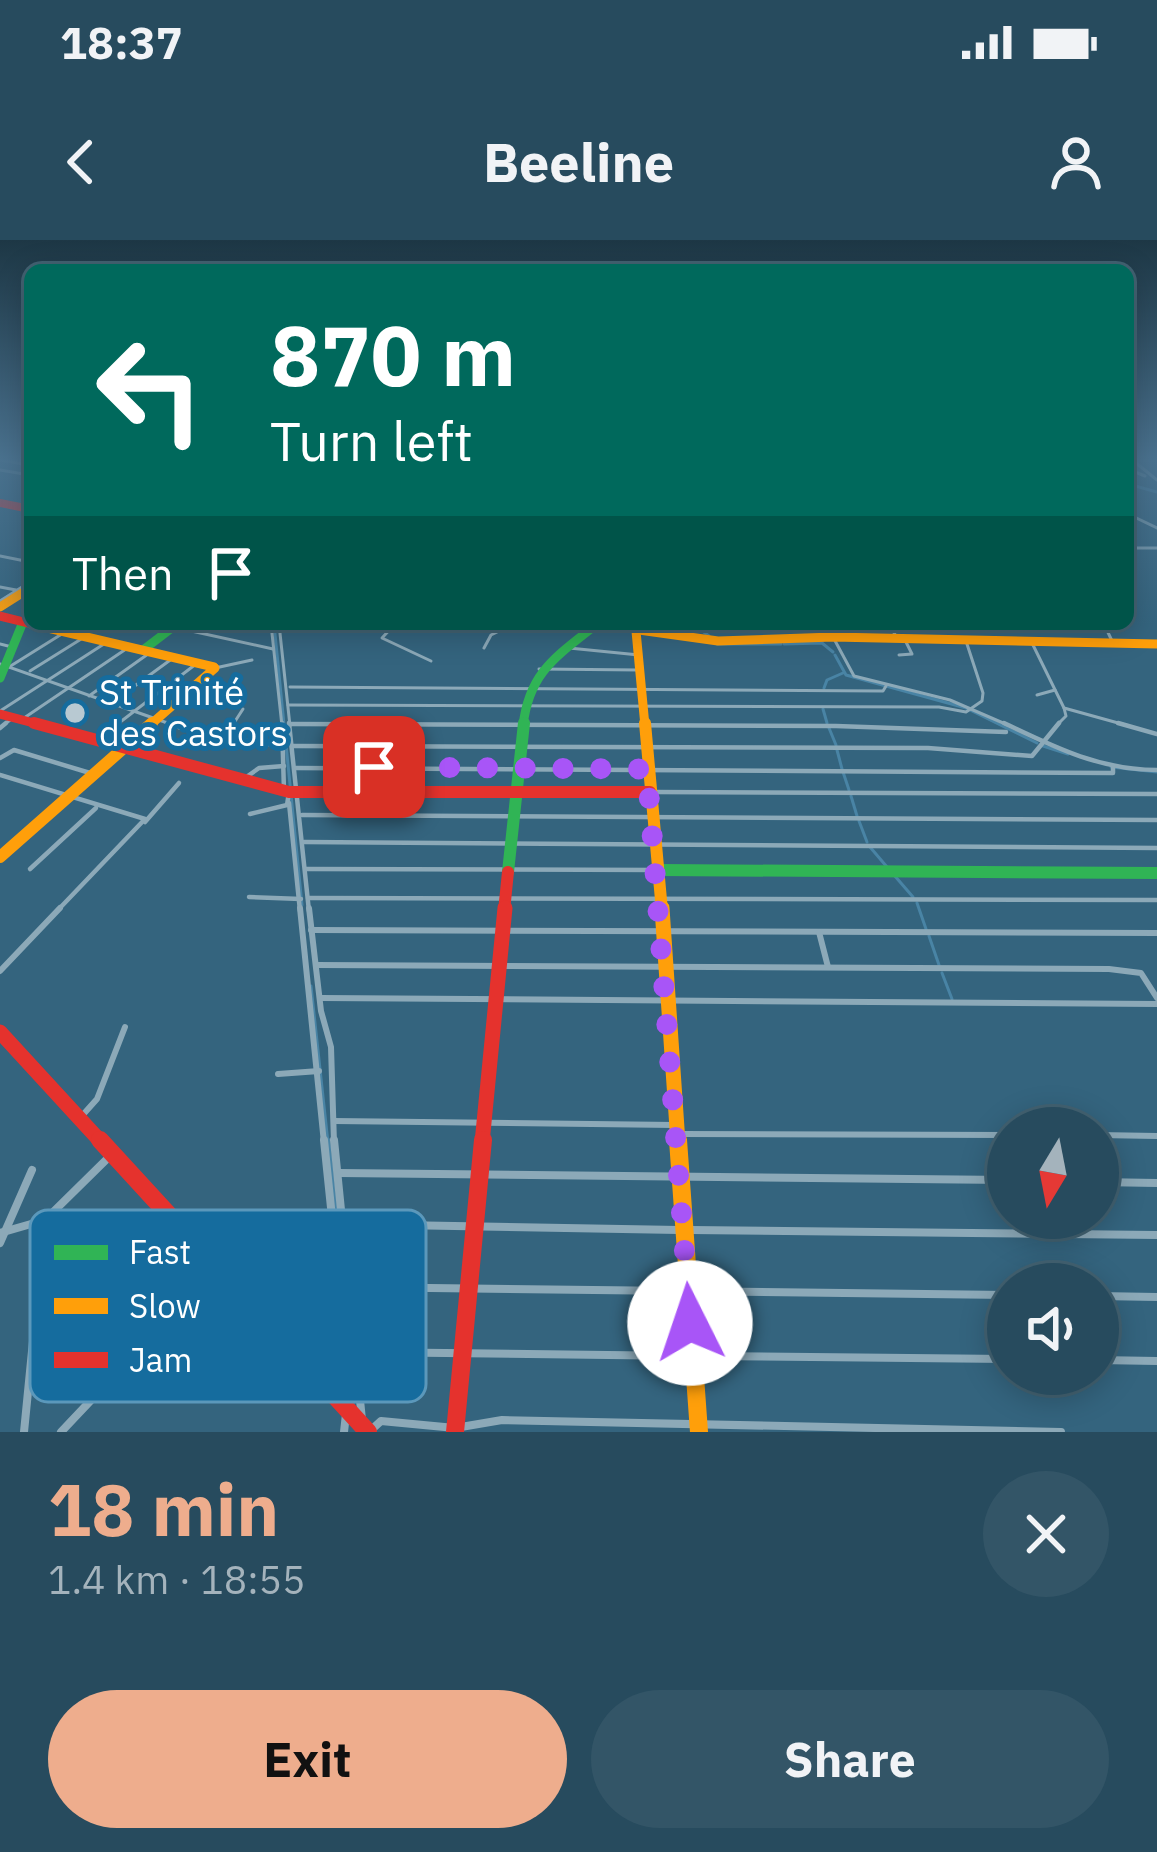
<!DOCTYPE html>
<meta charset="utf-8">
<style>
:root{--surface:#274b5e;--page:#335567;--text:#f1f3f6;--muted:#a4b3bc;--line:#436373;--accent:#eead8d}
body{margin:0;font-family:"IBM Plex Sans",sans-serif;background:var(--page);color:var(--text);height:100vh;display:flex;flex-direction:column;font-size:45px;white-space:nowrap}
*{box-sizing:border-box;margin:0}
p{font-size:39px;color:var(--muted)}
.icon{flex:none;width:66px;height:66px;fill:none;stroke:currentColor;stroke-width:2;stroke-linecap:round;stroke-linejoin:round}
.map{position:relative;height:1192px;overflow:hidden}
.side{display:flex;flex-direction:column;background:var(--surface);flex:1}
.side>*{flex:none}
.hud{position:absolute;left:24px;top:24px;width:1110px;height:366px;border-radius:18px;box-shadow:0 6px 30px #0003,0 0 0 3px var(--line);background:#00695c;color:#fff;overflow:hidden}
.needle{width:78px;rotate:190deg}
.controls{position:absolute;left:987px;top:867px;display:grid;gap:24px}
.controls a{display:grid;place-items:center;width:132px;height:132px;border-radius:50%;background:var(--surface);box-shadow:0 6px 30px #0003,0 0 0 3px var(--line);font-size:60px}
.pin{position:absolute;display:grid;place-items:center;width:102px;height:102px;color:#fff;margin:-51px;border-radius:24px;box-shadow:0 6px 18px #0006}
.me{position:absolute;width:132px;margin:-66px;rotate:356deg;stroke-linejoin:round;filter:drop-shadow(0 0 9px #0008)}
.turn{display:flex;align-items:center;gap:42px;height:252px;padding:0 48px;font-size:54px}
.turn .icon{width:156px;height:156px;stroke-width:2.5}
.turn b{display:block;font-size:84px;line-height:102px}
.then{display:flex;align-items:center;height:114px;padding:0 48px;background:#0003;gap:24px;font-size:45px}
.round{display:grid;place-items:center;flex:none;width:126px;height:126px;border-radius:63px;background:var(--page)}
.headline{display:flex;align-items:center;justify-content:space-between;height:204px;padding:0 48px}
h1{font-size:72px;font-weight:700;line-height:90px;color:var(--accent)}
.primary-button{display:flex;gap:24px;margin-top:auto;padding:24px 48px}
.primary-button a{flex:1;height:138px;border-radius:72px;background:var(--accent);color:#111;font-size:48px;font-weight:700;line-height:138px;text-align:center}
.primary-button a+a{background:var(--page);color:var(--text)}
.status{display:flex;justify-content:space-between;align-items:center;height:84px;padding:0 60px;background:var(--surface);direction:ltr}
.status svg{height:33px;fill:currentColor}
header{display:flex;justify-content:space-between;align-items:center;height:156px;padding:0 48px;background:var(--surface);font-size:54px;font-weight:700}
.map>svg:first-child{display:block}
.lines{fill:none;stroke-linecap:round;stroke-linejoin:round}
.stream-far1{stroke:#4984a5;stroke-width:3}
.stream{stroke:#4984a5;stroke-width:4.5}
.river{stroke:#4984a5;stroke-width:6}
.street-far3{stroke:#8ca9b8;stroke-width:3}
.street-far2{stroke:#8ca9b8;stroke-width:4.5}
.street-far1{stroke:#8ca9b8;stroke-width:6}
.street{stroke:#8ca9b8;stroke-width:8}
.fast-far1{stroke:#30b455;stroke-width:9}
.fast{stroke:#30b455;stroke-width:12}
.slow-far3{stroke:#ff9f0a;stroke-width:9}
.slow-far2{stroke:#ff9f0a;stroke-width:12}
.slow-far1{stroke:#ff9f0a;stroke-width:15}
.slow{stroke:#ff9f0a;stroke-width:18}
.jam-far4{stroke:#e5322d;stroke-width:8}
.jam-far3{stroke:#e5322d;stroke-width:9}
.jam-far2{stroke:#e5322d;stroke-width:12}
.jam-far1{stroke:#e5322d;stroke-width:15}
.jam{stroke:#e5322d;stroke-width:18}
.route{stroke:#a855f7;stroke-width:21;stroke-dasharray:0 37.8}
.poi-dot{fill:#b8c9d2;stroke:#156c9e;stroke-width:4.5}
.labels{text-anchor:middle;stroke-width:10;stroke-linejoin:round;paint-order:stroke}
.poi-label{font-size:36px;fill:#fff;stroke:#156c9e;text-anchor:start}
.key{fill:#156c9e;stroke:#5b98bb;stroke-width:3}
.key-label{font-size:33px;fill:#fff}
</style>
<div class="status"><b>18:37</b><svg viewBox="0 0 49 12"><path d="M0 12V9h3v3zM5 12V6h3v6zM10 12V3h3v9zM15 12V0h3v12zM26 1h20v11H26zM47 4h2v5h-2z"/></svg></div>
<header><svg class="icon" aria-label="back" viewBox="0 0 24 24"><path d="M15 5l-7 7 7 7"/></svg>Beeline<svg class="icon" aria-label="person" viewBox="0 0 24 24"><circle cx="12" cy="8" r="4"/><path d="M4 21q1-7 8-7t8 7"/></svg></header>
<div class="map">
<svg width="1157" height="1192" viewBox="0 0 1157 1192">
<rect width="100%" height="100%" fill="#34647e"/>
<g class="lines">
<!-- stream-far1 -->
<g class="stream-far1">
<path d="M 1128,244 L 1157,252"/>
<path d="M 274,384 L 302,665"/>
<path d="M 693,384 L 709,396"/>
<path d="M 717,404 L 781,404"/>
<path d="M 784,404 L 822,403 L 833,412"/>
<path d="M 835,415 L 846,435 L 966,468 L 1037,503"/>
<path d="M 824,448 L 827,440 L 843,433"/>
<path d="M 823,469 L 827,483"/>
<path d="M 829,488 L 836,505"/>
<path d="M 1043,506 L 1068,514"/>
<path d="M 837,510 L 842,529"/>
<path d="M 1111,527 L 1157,532"/>
<path d="M 843,532 L 849,550"/>
<path d="M 851,556 L 857,576"/>
<path d="M 859,581 L 867,602"/>
<path d="M 870,607 L 887,627"/>
<path d="M 894,635 L 913,657"/>
<path d="M 917,663 L 926,689"/>
<path d="M 929,696 L 939,725"/>
<path d="M 942,733 L 952,759"/>
<path d="M 311,746 L 328,903"/>
</g>
<!-- stream -->
<path class="stream" d="M 328,900 L 354,1147 L 352,1166"/>
<!-- river -->
<path class="river" d="M 0,363 L 30,344"/>
<!-- street-far3 -->
<g class="street-far3">
<path d="M 1130,218 L 1157,240"/>
<path d="M 0,220 L 30,225"/>
<path d="M 1128,229 L 1145,236"/>
<path d="M 0,230 L 30,235"/>
<path d="M 1128,274 L 1157,288"/>
<path d="M 1128,308 L 1157,308"/>
<path d="M 0,316 L 30,322"/>
<path d="M 0,347 L 16,350"/>
<path d="M 0,361 L 30,342"/>
<path d="M 236,384 L 271,391"/>
<path d="M 271,384 L 282,486"/>
<path d="M 279,384 L 290,486"/>
<path d="M 317,384 L 343,389"/>
<path d="M 395,384 L 382,398 L 431,421"/>
<path d="M 889,384 L 897,398"/>
<path d="M 1104,384 L 1113,403"/>
<path d="M 173,387 L 273,409"/>
<path d="M 833,397 L 854,436 L 950,460 L 1010,486"/>
<path d="M 1032,403 L 1064,468 L 1129,486"/>
<path d="M 0,404 L 12,407"/>
<path d="M 484,408 L 491,395 L 513,384"/>
<path d="M 569,408 L 639,415"/>
<path d="M 899,415 L 912,414 L 904,398"/>
<path d="M 0,424 L 176,486"/>
<path d="M 9,427 L 65,392"/>
<path d="M 215,428 L 252,420"/>
<path d="M 539,429 L 639,430"/>
<path d="M 30,431 L 86,396"/>
<path d="M 290,447 L 883,451 L 886,446"/>
<path d="M 1037,455 L 1055,450"/>
<path d="M 89,456 L 148,414"/>
<path d="M 110,464 L 173,418"/>
<path d="M 288,465 L 939,467 L 966,472 L 982,461 L 983,453 L 966,401"/>
<path d="M 0,471 L 107,402"/>
<path d="M 24,478 L 129,407"/>
<path d="M 290,484 L 838,486"/>
<path d="M 2,486 L 13,478"/>
<path d="M 115,486 L 196,424"/>
<path d="M 232,486 L 243,469"/>
<path d="M 1056,486 L 1066,476 L 1064,468"/>
</g>
<!-- street-far2 -->
<g class="street-far2">
<path d="M 167,483 L 198,494 L 283,506"/>
<path d="M 282,483 L 284,551"/>
<path d="M 289,483 L 309,671"/>
<path d="M 1004,483 C 1054,507 1100,530 1157,530"/>
<path d="M 1118,483 L 1157,494"/>
<path d="M 290,484 L 836,486 L 1006,492"/>
<path d="M 0,488 L 6,483"/>
<path d="M 224,498 L 234,483"/>
<path d="M 95,501 L 119,483"/>
<path d="M 293,506 L 928,508 L 1032,516 L 1059,483"/>
<path d="M 0,518 L 14,510 L 90,533"/>
<path d="M 296,528 L 1113,533 L 1113,526"/>
<path d="M 0,535 L 145,579 L 57,671"/>
<path d="M 245,538 L 259,528 L 284,526"/>
<path d="M 653,552 L 1157,554"/>
<path d="M 289,563 L 300,671"/>
<path d="M 250,574 L 287,565 L 289,552"/>
<path d="M 302,575 L 1157,580"/>
<path d="M 145,582 L 179,543"/>
<path d="M 304,602 L 1157,608"/>
<path d="M 30,629 L 96,568"/>
<path d="M 306,629 L 659,630"/>
<path d="M 249,657 L 301,659"/>
<path d="M 308,658 L 1157,660"/>
</g>
<!-- street-far1 -->
<g class="street-far1">
<path d="M 300,668 L 324,903"/>
<path d="M 309,668 L 321,771 L 331,807 L 334,903"/>
<path d="M 311,690 L 1157,693"/>
<path d="M 819,692 L 828,727"/>
<path d="M 316,725 L 1109,729 L 1141,733 L 1157,758"/>
<path d="M 0,731 L 60,668"/>
<path d="M 321,758 L 1157,764"/>
<path d="M 278,834 L 319,831"/>
<path d="M 80,878 L 97,859 L 125,787"/>
<path d="M 334,881 L 675,885"/>
<path d="M 681,894 L 1008,895"/>
<path d="M 1098,895 L 1157,896"/>
</g>
<!-- street -->
<g class="street">
<path d="M 324,900 L 348,1132 L 347,1162"/>
<path d="M 334,900 L 362,1180"/>
<path d="M 339,933 L 1008,940"/>
<path d="M 1098,942 L 1157,943"/>
<path d="M 343,984 L 679,990"/>
<path d="M 690,990 L 1157,995"/>
<path d="M 0,993 L 45,980 L 110,916"/>
<path d="M 0,1003 L 32,930"/>
<path d="M 350,1047 L 1008,1055"/>
<path d="M 1098,1056 L 1157,1057"/>
<path d="M 358,1112 L 688,1116"/>
<path d="M 700,1116 L 1008,1119"/>
<path d="M 1098,1120 L 1157,1121"/>
<path d="M 370,1191 L 381,1181 L 455,1188 L 502,1180 L 1061,1192"/>
<path d="M 24,1192 L 45,980"/>
<path d="M 61,1192 L 214,1030"/>
<path d="M 344,1192 L 346,1174"/>
</g>
<!-- fast-far1 -->
<g class="fast-far1">
<path d="M 617,384 L 639,390"/>
<path d="M 143,410 L 177,384"/>
<path d="M 0,438 L 23,382"/>
<path d="M 523,486 C 529,432 557,416 597,384"/>
</g>
<!-- fast -->
<g class="fast">
<path d="M 659,630 L 1157,633"/>
<path d="M 508,632 L 524,483"/>
</g>
<!-- slow-far3 -->
<g class="slow-far3">
<path d="M 0,367 L 30,348"/>
<path d="M 31,384 L 214,427"/>
<path d="M 639,390 L 718,401 L 833,397 L 1157,404"/>
<path d="M 636,391 L 645,486"/>
<path d="M 149,486 L 215,428"/>
</g>
<!-- slow-far2 -->
<g class="slow-far2">
<path d="M 645,483 L 662,671"/>
<path d="M 0,617 L 152,483"/>
</g>
<!-- slow-far1 -->
<path class="slow-far1" d="M 662,668 L 678,903"/>
<!-- slow -->
<path class="slow" d="M 678,900 L 699,1192"/>
<!-- jam-far4 -->
<path class="jam-far4" d="M 0,263 L 30,269"/>
<!-- jam-far3 -->
<g class="jam-far3">
<path d="M 0,376 L 28,383"/>
<path d="M 0,474 L 45,486"/>
</g>
<!-- jam-far2 -->
<g class="jam-far2">
<path d="M 34,483 L 289,552 L 650,552"/>
<path d="M 504,671 L 508,632"/>
</g>
<!-- jam-far1 -->
<g class="jam-far1">
<path d="M 0,792 L 102,903"/>
<path d="M 482,903 L 505,668"/>
</g>
<!-- jam -->
<g class="jam">
<path d="M 100,900 L 368,1192"/>
<path d="M 455,1192 L 483,900"/>
</g>
</g>
<!-- sky -->
<linearGradient id="sky" x2="0" y2="1"><stop stop-color="#1d3745"/><stop offset="0.57" stop-color="#4a728f"/><stop offset="1" stop-color="#4a728f" stop-opacity="0"/></linearGradient>
<rect width="1157" height="385" fill="url(#sky)"/>
<g class="lines">
<!-- route -->
<path class="route" d="M 374,527 L 647,529 L 690,1083"/>
</g>
<!-- markers -->
<circle class="poi-dot" cx="75" cy="473" r="12"/>
<g class="labels">
<!-- poi labels -->
<g class="poi-label">
<text x="99" y="465">St Trinité<tspan x="99" dy="41">des Castors</tspan></text>
</g>
</g>
<!-- legend -->
<rect x="30" y="970" width="396" height="192" rx="18" class="key"/>
<rect x="54" y="1005" width="54" height="15" fill="#30b455"/>
<rect x="54" y="1058" width="54" height="16" fill="#ff9f0a"/>
<rect x="54" y="1112" width="54" height="16" fill="#e5322d"/>
<g class="key-label">
<text x="129" y="1024">Fast</text>
<text x="129" y="1078">Slow</text>
<text x="129" y="1132">Jam</text>
</g>
</svg>
<div class="controls">
<a><svg class="needle" viewBox="-14 -14 28 28"><path d="M0-13l5 13h-10z" fill="#e53935"/><path d="M0 13l5-13h-10z" fill="#a4b3bc"/></svg></a>
<a><svg class="icon" aria-label="sound" viewBox="0 0 24 24"><path d="M4 9h4l5-4v14l-5-4H4zM17 9q2 3 0 6"/></svg></a>
</div>
<div class="pin" style="left:374px;top:527px;background:#d93025"><svg class="icon" aria-label="arrive" viewBox="0 0 24 24"><path d="M6 21V4h12l-3 4 3 4H6"/></svg></div>
<svg class="me" style="left:690px;top:1083px" viewBox="-20 -20 40 40"><circle r="19" fill="#fff"/><path d="M0-13L10 11 0 6-10 11z" fill="#a855f7"/></svg>
<div class="hud">
<div class="turn"><svg class="icon" aria-label="left" viewBox="0 0 24 24"><path d="M17 20v-9H6M10 6l-5 5 5 5"/></svg><div><b>870 m</b>Turn left</div></div>
<div class="then">Then<svg class="icon" aria-label="arrive" viewBox="0 0 24 24"><path d="M6 21V4h12l-3 4 3 4H6"/></svg></div>
</div>
</div>
<section class="side">
<div class="headline"><div><h1>18 min</h1><p>1.4 km · 18:55</p></div><a class="round"><svg class="icon" aria-label="close" viewBox="0 0 24 24"><path d="M6 6l12 12M18 6L6 18"/></svg></a></div>
<div class="primary-button"><a>Exit</a><a>Share</a></div>
</section>
